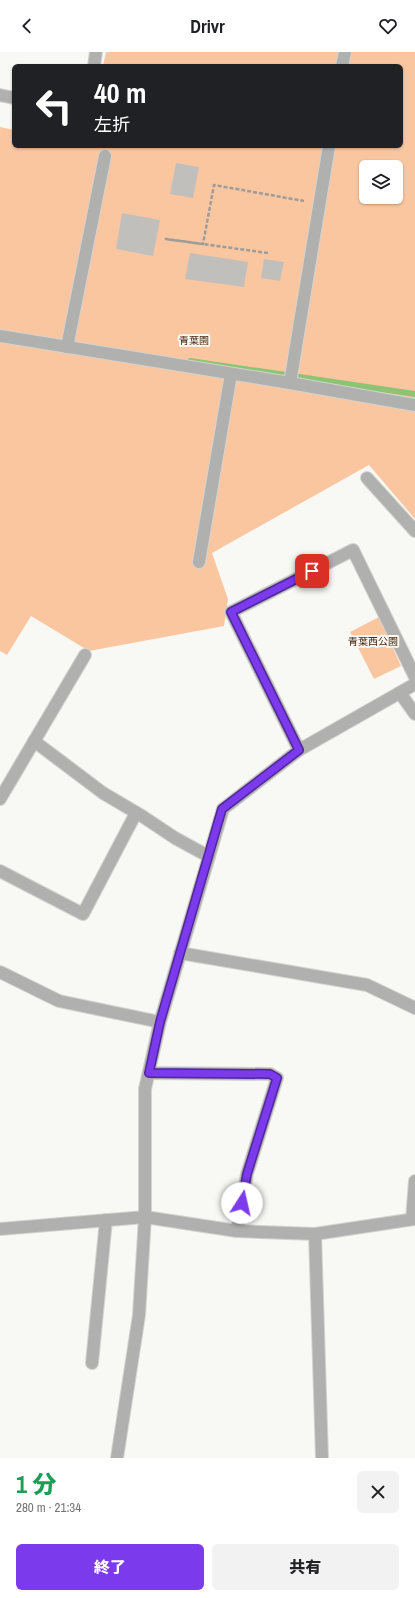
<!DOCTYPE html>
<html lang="ja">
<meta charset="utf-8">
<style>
:root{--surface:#fff;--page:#f2f2f2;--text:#202124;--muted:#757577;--accent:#7c3aed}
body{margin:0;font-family:"Archivo Narrow","Noto Sans JP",sans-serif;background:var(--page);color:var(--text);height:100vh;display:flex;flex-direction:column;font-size:15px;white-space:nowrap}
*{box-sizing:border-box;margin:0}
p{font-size:13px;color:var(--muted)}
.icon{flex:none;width:22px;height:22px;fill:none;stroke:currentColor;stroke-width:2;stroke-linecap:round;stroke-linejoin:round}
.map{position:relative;height:1406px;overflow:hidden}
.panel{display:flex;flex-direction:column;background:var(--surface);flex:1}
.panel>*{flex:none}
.banner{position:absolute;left:12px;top:12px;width:391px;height:84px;border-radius:6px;box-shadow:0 1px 3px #0004;background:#202124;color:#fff;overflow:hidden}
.controls{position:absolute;left:359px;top:108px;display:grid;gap:8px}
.controls a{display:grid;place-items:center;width:44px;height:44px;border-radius:6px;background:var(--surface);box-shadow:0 1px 3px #0004;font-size:20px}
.pin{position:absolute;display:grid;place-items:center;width:34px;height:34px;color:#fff;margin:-17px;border-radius:8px;box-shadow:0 2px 6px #0006}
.me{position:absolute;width:44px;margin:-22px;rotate:10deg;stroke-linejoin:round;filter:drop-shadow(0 0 3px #0008)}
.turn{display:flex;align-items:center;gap:14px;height:84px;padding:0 16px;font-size:18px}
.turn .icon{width:52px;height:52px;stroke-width:2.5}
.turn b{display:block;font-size:28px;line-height:34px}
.round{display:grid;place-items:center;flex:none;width:42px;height:42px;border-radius:6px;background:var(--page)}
.overview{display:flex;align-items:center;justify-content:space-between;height:68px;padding:0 16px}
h1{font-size:24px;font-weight:800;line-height:30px;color:#1e9e55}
.cta{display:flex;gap:8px;margin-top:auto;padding:8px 16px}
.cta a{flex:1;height:46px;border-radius:6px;background:var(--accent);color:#fff;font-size:16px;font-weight:800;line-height:46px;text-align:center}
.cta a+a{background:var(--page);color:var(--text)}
header{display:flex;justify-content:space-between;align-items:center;height:52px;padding:0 16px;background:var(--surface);font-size:18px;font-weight:800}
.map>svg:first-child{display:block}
.green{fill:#fac6a0;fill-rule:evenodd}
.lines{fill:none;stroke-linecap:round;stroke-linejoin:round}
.stream{stroke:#8cc474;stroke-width:6}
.building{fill:#c1bfbc}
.service-casing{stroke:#d3d3cf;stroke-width:14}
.minor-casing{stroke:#d3d3cf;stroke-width:14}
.path{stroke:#9d9c99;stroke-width:2.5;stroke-dasharray:4 2;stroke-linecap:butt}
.service{stroke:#b0b1af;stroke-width:12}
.minor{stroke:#b0b1af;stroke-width:12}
.route-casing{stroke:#51269a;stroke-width:10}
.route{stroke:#7c3aed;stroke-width:7}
.labels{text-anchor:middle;stroke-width:4;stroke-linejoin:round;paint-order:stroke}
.park-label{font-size:10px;fill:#49290e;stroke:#f8f8f4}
</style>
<header><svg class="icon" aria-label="back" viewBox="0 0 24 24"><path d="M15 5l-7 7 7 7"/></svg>Drivr<svg class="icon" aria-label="heart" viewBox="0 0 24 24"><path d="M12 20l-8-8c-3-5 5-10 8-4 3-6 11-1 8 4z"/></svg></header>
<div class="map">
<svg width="415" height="1406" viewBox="0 0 415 1406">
<rect width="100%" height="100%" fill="#f8f8f4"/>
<!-- green -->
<g class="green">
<path d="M 106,0 L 415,0 L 415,467 L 369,413 L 212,501 L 228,547 L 224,574 L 89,599 L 31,564 L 7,603 L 0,599 L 0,75 L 14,78 L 14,94 L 401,94 L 401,14 L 103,14 ZM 366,115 L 396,115 L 396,145 L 366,145 Z"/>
<path d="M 379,565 L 401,614 L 374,627 L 350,580 Z"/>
</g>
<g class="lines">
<!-- stream -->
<path class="stream" d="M 190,309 L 415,342"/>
</g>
<!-- building -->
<g class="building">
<path d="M 176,111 L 199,115 L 193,146 L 170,142 Z"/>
<path d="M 122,161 L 160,168 L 153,204 L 116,197 Z"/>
<path d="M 190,201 L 248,210 L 244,235 L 185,227 Z"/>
<path d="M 264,207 L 284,210 L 280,229 L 261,226 Z"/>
</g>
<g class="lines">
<defs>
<g id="service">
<path d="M 342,14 L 345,0"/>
<path d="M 0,284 L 290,331 L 415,353"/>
<path d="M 67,295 L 105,104"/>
<path d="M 290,331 L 329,94"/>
<path d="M 199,510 L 231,322"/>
<path d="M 412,1167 L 415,1129"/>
</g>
<g id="minor">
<path d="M 94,14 L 96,0"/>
<path d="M 0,43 L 14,46"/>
<path d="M 367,426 L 415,479"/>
<path d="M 400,641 L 415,662"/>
<path d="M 34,689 L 103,741 L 142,764 L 175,786 L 208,804"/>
<path d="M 299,698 L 415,632"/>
<path d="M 0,747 L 85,603"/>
<path d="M 0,819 L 83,862 L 136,761"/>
<path d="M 180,901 L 367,933 L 415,956"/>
<path d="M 0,920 L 59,949 L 160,970"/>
<path d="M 149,1021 L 270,1022 L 277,1026 L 247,1122 L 237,1179"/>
<path d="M 0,1177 L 145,1165 L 237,1179 L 315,1182 L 415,1167"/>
<path d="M 315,1182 L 322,1406"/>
<path d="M 92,1311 L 106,1168"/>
<path d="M 117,1406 L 139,1263 L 145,1165 L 145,1037 L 160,970 L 223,757 L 299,698 L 231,560 L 353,498 L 415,625"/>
</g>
</defs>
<!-- service casing -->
<use href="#service" class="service-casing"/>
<!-- minor casing -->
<use href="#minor" class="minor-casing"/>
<!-- path -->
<path class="path" d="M 268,201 L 166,187 L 203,192 L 214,133 L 304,149"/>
<!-- service -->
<use href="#service" class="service"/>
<!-- minor -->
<use href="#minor" class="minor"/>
</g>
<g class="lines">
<defs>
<path id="route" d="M 242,1151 L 247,1122 L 277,1026 L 270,1022 L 149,1021 L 160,970 L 222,757 L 299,698 L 231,560 L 312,519"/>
</defs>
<!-- route casing -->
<use href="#route" class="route-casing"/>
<!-- route -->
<use href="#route" class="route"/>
</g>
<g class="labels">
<!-- park labels -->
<g class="park-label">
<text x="194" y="292">青葉園</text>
<text x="373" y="593">青葉西公園</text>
</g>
</g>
</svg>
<div class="controls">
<a><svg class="icon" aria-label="layers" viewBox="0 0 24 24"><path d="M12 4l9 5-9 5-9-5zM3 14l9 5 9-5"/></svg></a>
</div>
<div class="pin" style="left:312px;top:519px;background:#d93025"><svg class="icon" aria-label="arrive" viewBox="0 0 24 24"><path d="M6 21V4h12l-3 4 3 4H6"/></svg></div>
<svg class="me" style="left:242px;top:1151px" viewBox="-20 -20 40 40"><circle r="19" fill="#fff"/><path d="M0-13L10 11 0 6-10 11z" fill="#7c3aed"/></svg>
<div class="banner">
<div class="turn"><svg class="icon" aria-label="left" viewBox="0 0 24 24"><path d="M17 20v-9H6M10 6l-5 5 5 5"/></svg><div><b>40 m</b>左折</div></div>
</div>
</div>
<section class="panel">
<div class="overview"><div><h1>1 分</h1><p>280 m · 21:34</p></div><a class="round"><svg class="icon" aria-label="close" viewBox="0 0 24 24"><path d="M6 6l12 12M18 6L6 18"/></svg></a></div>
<div class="cta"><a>終了</a><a>共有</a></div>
</section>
